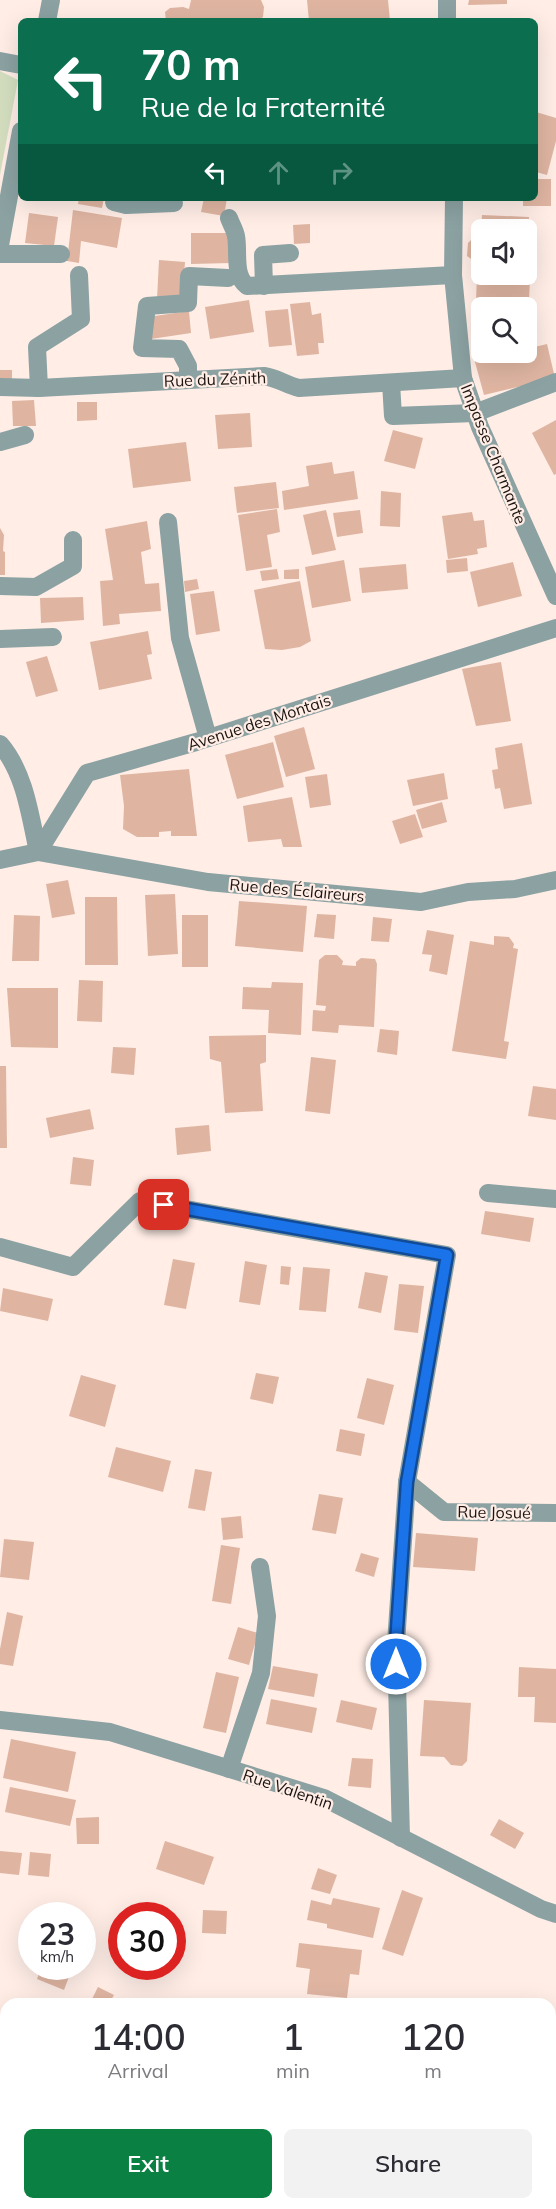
<!DOCTYPE html>
<meta charset="utf-8">
<style>
:root{--surface:#fff;--page:#f2f2f3;--text:#2b2b33;--muted:#7c7c81;--accent:#0b8043}
body{margin:0;font-family:Mulish,sans-serif;background:var(--page);color:var(--text);height:100vh;display:flex;flex-direction:column;font-size:22px;white-space:nowrap}
*{box-sizing:border-box;margin:0}
p{font-size:20px;color:var(--muted)}
.icon{flex:none;width:33px;height:33px;fill:none;stroke:currentColor;stroke-width:2;stroke-linecap:round;stroke-linejoin:round}
.map{position:relative;flex:1;overflow:hidden}
.drawer{position:absolute;left:0px;top:1998px;width:556px;height:212px;display:flex;flex-direction:column;background:var(--surface);border-radius:18px 18px 0 0;box-shadow:0 6px 24px #0002}
.drawer>*{flex:none}
.banner{position:absolute;left:18px;top:18px;width:520px;height:183px;border-radius:9px;box-shadow:0 6px 24px #0002;background:#0b6e4f;color:#fff;overflow:hidden}
.tools{position:absolute;left:471px;top:219px;display:grid;gap:12px}
.tools a{display:grid;place-items:center;width:66px;height:66px;border-radius:9px;background:var(--surface);box-shadow:0 6px 24px #0002;font-size:30px}
.speed{position:absolute;left:18px;top:1902px;display:flex;gap:12px;font-size:30px;font-weight:700;text-align:center}
.speed>*{display:grid;place-content:center;width:78px;height:78px;border-radius:50%;background:var(--surface);box-shadow:0 6px 24px #0002;line-height:1}
.speed small{font-size:15px;font-weight:400}
.speed .limit{border:9px solid #d22;background:#fff;color:#111}
.pin{position:absolute;display:grid;place-items:center;width:51px;height:51px;color:#fff;margin:-26px;border-radius:12px;box-shadow:0 3px 9px #0006}
.me{position:absolute;width:66px;margin:-33px;rotate:0deg;stroke-linejoin:round;filter:drop-shadow(0 0 4px #0008)}
.turn{display:flex;align-items:center;gap:21px;height:126px;padding:0 24px;font-size:27px}
.turn .icon{width:78px;height:78px;stroke-width:2.5}
.turn b{display:block;font-size:42px;line-height:51px}
.lanes{display:flex;align-items:center;height:57px;padding:0 24px;background:#0003;justify-content:center;gap:30px;direction:ltr}
.lanes .off{opacity:.35}
.eta{display:flex;justify-content:space-evenly;align-items:center;height:102px;text-align:center}
.eta b{font-size:36px;font-weight:600;line-height:42px}
.button{display:flex;gap:12px;margin-top:auto;padding:12px 24px}
.button a{flex:1;height:69px;border-radius:9px;background:var(--accent);color:#fff;font-size:24px;font-weight:600;line-height:69px;text-align:center}
.button a+a{background:var(--page);color:var(--text)}
.map>svg:first-child{display:block}
.green{fill:#d4debf}
.building{fill:#dfb5a2}
.lines{fill:none;stroke-linecap:round;stroke-linejoin:round}
.lane{stroke:#8ba1a2;stroke-width:18}
.street{stroke:#8ba1a2;stroke-width:18}
.route-casing{stroke:#114b97;stroke-width:15}
.route{stroke:#1a73e8;stroke-width:10}
.labels{text-anchor:middle;stroke-width:4.5;stroke-linejoin:round;paint-order:stroke}
.street-label{font-size:16px;fill:#1b1411;stroke:#ffede6}
</style>
<div class="map">
<svg width="556" height="2209" viewBox="0 0 556 2209">
<rect width="100%" height="100%" fill="#ffede6"/>
<!-- green -->
<path class="green" d="M 0,71 L 18,80 L 0,175 Z"/>
<!-- building -->
<g class="building">
<path d="M 191,0 L 261,0 L 264,7 L 263,17 L 258,20 L 166,21 L 165,12 L 170,8 L 183,7 L 189,9 Z"/>
<path d="M 307,0 L 388,0 L 390,21 L 309,21 Z"/>
<path d="M 469,0 L 507,0 L 507,4 L 468,5 Z"/>
<path d="M 536,112 L 556,118 L 556,141 L 547,175 L 536,172 Z"/>
<path d="M 536,179 L 551,179 L 551,206 L 523,206 L 523,198 L 536,198 Z"/>
<path d="M 79,198 L 104,198 L 102,208 L 78,204 Z"/>
<path d="M 204,198 L 227,198 L 224,216 L 201,212 Z"/>
<path d="M 73,210 L 122,218 L 117,248 L 81,241 L 79,263 L 67,261 Z"/>
<path d="M 29,213 L 58,217 L 54,246 L 25,243 Z"/>
<path d="M 482,215 L 529,217 L 528,230 L 481,230 Z"/>
<path d="M 310,224 L 310,243 L 294,244 L 293,225 Z"/>
<path d="M 191,233 L 231,233 L 231,263 L 191,264 Z"/>
<path d="M 474,237 L 482,237 L 482,262 L 474,261 L 467,256 L 468,243 Z"/>
<path d="M 159,260 L 185,262 L 182,301 L 157,299 Z"/>
<path d="M 477,276 L 530,278 L 529,302 L 476,300 Z"/>
<path d="M 249,300 L 254,332 L 210,339 L 205,307 Z"/>
<path d="M 310,302 L 312,315 L 321,313 L 324,343 L 318,343 L 319,354 L 297,356 L 290,304 Z"/>
<path d="M 288,309 L 292,345 L 269,347 L 265,311 Z"/>
<path d="M 189,311 L 191,333 L 151,339 L 148,317 Z"/>
<path d="M 547,344 L 555,378 L 484,395 L 472,351 L 482,349 L 482,352 L 526,352 L 526,349 Z"/>
<path d="M 0,370 L 12,370 L 12,381 L 0,380 Z"/>
<path d="M 34,400 L 36,426 L 13,426 L 12,401 Z"/>
<path d="M 77,402 L 97,402 L 97,420 L 77,421 Z"/>
<path d="M 250,413 L 252,447 L 218,449 L 215,415 Z"/>
<path d="M 556,420 L 556,474 L 554,475 L 532,433 Z"/>
<path d="M 393,430 L 423,438 L 415,469 L 384,461 Z"/>
<path d="M 186,442 L 191,481 L 133,488 L 128,449 Z"/>
<path d="M 332,462 L 334,474 L 354,471 L 358,499 L 284,510 L 282,491 L 309,486 L 306,466 Z"/>
<path d="M 276,482 L 279,508 L 237,513 L 234,487 Z"/>
<path d="M 381,491 L 401,493 L 400,527 L 380,526 Z"/>
<path d="M 277,509 L 280,532 L 267,535 L 272,567 L 246,571 L 238,515 Z"/>
<path d="M 326,510 L 336,550 L 312,555 L 303,515 Z"/>
<path d="M 360,510 L 363,533 L 337,537 L 333,513 Z"/>
<path d="M 472,512 L 474,521 L 484,520 L 487,547 L 477,549 L 478,554 L 448,559 L 442,516 Z"/>
<path d="M 147,521 L 151,549 L 141,552 L 145,584 L 159,583 L 161,611 L 119,614 L 120,624 L 103,626 L 100,581 L 113,580 L 105,529 Z"/>
<path d="M 0,528 L 4,535 L 3,551 L 5,552 L 5,575 L 0,575 Z"/>
<path d="M 467,558 L 468,571 L 447,573 L 446,560 Z"/>
<path d="M 344,560 L 351,601 L 312,608 L 305,567 Z"/>
<path d="M 513,562 L 522,596 L 478,607 L 470,572 Z"/>
<path d="M 406,564 L 408,589 L 362,593 L 359,568 Z"/>
<path d="M 277,569 L 279,579 L 262,581 L 260,571 Z"/>
<path d="M 299,569 L 299,579 L 284,579 L 284,570 Z"/>
<path d="M 197,579 L 199,589 L 185,592 L 184,581 Z"/>
<path d="M 300,581 L 311,641 L 300,647 L 282,650 L 265,649 L 254,590 Z"/>
<path d="M 214,591 L 220,631 L 196,635 L 190,594 Z"/>
<path d="M 83,597 L 84,620 L 41,623 L 40,598 Z"/>
<path d="M 148,631 L 152,654 L 147,655 L 152,679 L 99,690 L 90,642 Z"/>
<path d="M 47,656 L 58,691 L 36,697 L 26,662 Z"/>
<path d="M 501,662 L 511,721 L 476,726 L 462,669 Z"/>
<path d="M 304,727 L 315,769 L 286,777 L 274,736 Z"/>
<path d="M 273,742 L 284,787 L 237,799 L 225,755 Z"/>
<path d="M 522,743 L 532,804 L 504,809 L 500,788 L 495,789 L 492,770 L 498,769 L 495,748 Z"/>
<path d="M 189,769 L 197,836 L 171,836 L 171,831 L 159,832 L 159,837 L 137,837 L 123,829 L 124,806 L 120,775 Z"/>
<path d="M 444,773 L 448,799 L 413,806 L 407,780 Z"/>
<path d="M 327,774 L 331,805 L 310,808 L 305,777 Z"/>
<path d="M 292,797 L 302,847 L 283,847 L 281,839 L 248,842 L 243,806 Z"/>
<path d="M 442,802 L 447,822 L 422,829 L 416,810 Z"/>
<path d="M 415,814 L 423,837 L 400,844 L 392,821 Z"/>
<path d="M 68,880 L 75,914 L 52,918 L 46,884 Z"/>
<path d="M 175,894 L 178,954 L 148,956 L 145,895 Z"/>
<path d="M 85,897 L 117,897 L 118,965 L 85,965 Z"/>
<path d="M 239,901 L 307,906 L 303,952 L 235,946 Z"/>
<path d="M 317,914 L 336,915 L 334,939 L 314,937 Z"/>
<path d="M 14,915 L 40,916 L 39,961 L 12,961 Z"/>
<rect x="182" y="915" width="26" height="52"/>
<path d="M 373,917 L 392,919 L 389,942 L 371,941 Z"/>
<path d="M 427,930 L 454,935 L 447,975 L 429,971 L 432,955 L 422,954 Z"/>
<path d="M 494,936 L 509,937 L 514,944 L 513,948 L 518,949 L 504,1041 L 509,1042 L 506,1059 L 452,1051 L 470,941 L 494,945 Z"/>
<path d="M 325,955 L 337,955 L 343,961 L 342,965 L 356,966 L 356,962 L 361,958 L 375,959 L 377,964 L 374,1027 L 339,1025 L 338,1033 L 312,1031 L 313,1010 L 325,1011 L 326,1006 L 316,1005 L 319,960 Z"/>
<path d="M 79,980 L 103,981 L 102,1022 L 77,1021 Z"/>
<path d="M 272,982 L 303,983 L 301,1035 L 268,1033 L 269,1010 L 242,1009 L 243,987 L 271,988 Z"/>
<path d="M 7,988 L 58,988 L 58,1048 L 11,1047 Z"/>
<path d="M 380,1029 L 399,1031 L 397,1055 L 377,1052 Z"/>
<path d="M 266,1035 L 266,1062 L 260,1064 L 263,1111 L 225,1113 L 221,1062 L 210,1059 L 209,1036 Z"/>
<path d="M 113,1047 L 136,1048 L 134,1075 L 111,1073 Z"/>
<path d="M 311,1057 L 336,1060 L 330,1114 L 305,1111 Z"/>
<path d="M 0,1066 L 6,1066 L 7,1148 L 0,1148 Z"/>
<path d="M 533,1086 L 556,1089 L 556,1120 L 528,1116 Z"/>
<path d="M 90,1109 L 94,1129 L 50,1138 L 46,1118 Z"/>
<path d="M 209,1125 L 211,1151 L 177,1155 L 175,1128 Z"/>
<path d="M 73,1157 L 94,1160 L 91,1186 L 70,1184 Z"/>
<path d="M 485,1211 L 534,1218 L 530,1242 L 481,1234 Z"/>
<path d="M 173,1259 L 195,1263 L 186,1309 L 164,1305 Z"/>
<path d="M 245,1261 L 267,1265 L 260,1305 L 239,1302 Z"/>
<path d="M 281,1266 L 291,1267 L 289,1285 L 280,1284 Z"/>
<path d="M 303,1267 L 330,1269 L 326,1312 L 299,1310 Z"/>
<path d="M 365,1272 L 388,1276 L 381,1313 L 358,1308 Z"/>
<path d="M 399,1284 L 424,1286 L 418,1333 L 394,1330 Z"/>
<path d="M 3,1288 L 53,1299 L 48,1321 L 0,1311 Z"/>
<path d="M 256,1373 L 279,1377 L 273,1404 L 250,1399 Z"/>
<path d="M 81,1375 L 116,1385 L 105,1427 L 69,1416 Z"/>
<path d="M 367,1378 L 394,1385 L 384,1425 L 357,1418 Z"/>
<path d="M 340,1429 L 365,1434 L 361,1456 L 336,1451 Z"/>
<path d="M 116,1447 L 171,1461 L 163,1492 L 108,1477 Z"/>
<path d="M 195,1469 L 212,1472 L 205,1511 L 188,1508 Z"/>
<path d="M 319,1494 L 343,1498 L 336,1534 L 312,1530 Z"/>
<path d="M 241,1516 L 243,1538 L 223,1540 L 221,1518 Z"/>
<path d="M 416,1533 L 478,1538 L 475,1571 L 413,1567 Z"/>
<path d="M 4,1539 L 34,1542 L 29,1580 L 0,1577 Z"/>
<path d="M 221,1545 L 240,1548 L 231,1604 L 212,1601 Z"/>
<path d="M 361,1553 L 379,1558 L 374,1577 L 355,1571 Z"/>
<path d="M 7,1612 L 23,1616 L 13,1666 L 0,1664 L 0,1649 Z"/>
<path d="M 238,1627 L 258,1633 L 249,1665 L 228,1659 Z"/>
<path d="M 273,1666 L 318,1674 L 314,1697 L 268,1689 Z"/>
<path d="M 519,1667 L 556,1669 L 556,1723 L 534,1722 L 535,1697 L 518,1697 Z"/>
<path d="M 216,1672 L 239,1677 L 226,1733 L 203,1728 Z"/>
<path d="M 271,1699 L 317,1708 L 312,1733 L 266,1724 Z"/>
<path d="M 341,1700 L 377,1708 L 372,1730 L 336,1722 Z"/>
<path d="M 424,1700 L 471,1703 L 467,1761 L 462,1766 L 451,1765 L 444,1757 L 420,1756 Z"/>
<path d="M 11,1739 L 76,1752 L 68,1792 L 3,1778 Z"/>
<path d="M 352,1758 L 373,1759 L 371,1788 L 348,1786 Z"/>
<path d="M 10,1787 L 76,1800 L 70,1826 L 5,1812 Z"/>
<path d="M 99,1817 L 99,1844 L 77,1844 L 76,1818 Z"/>
<path d="M 499,1819 L 524,1833 L 515,1849 L 490,1835 Z"/>
<path d="M 165,1841 L 214,1857 L 204,1885 L 156,1869 Z"/>
<path d="M 0,1851 L 22,1853 L 19,1875 L 0,1873 Z"/>
<path d="M 30,1852 L 51,1854 L 49,1877 L 28,1875 Z"/>
<path d="M 318,1868 L 337,1875 L 330,1894 L 311,1889 Z"/>
<path d="M 402,1890 L 423,1898 L 403,1956 L 382,1949 Z"/>
<path d="M 333,1898 L 380,1908 L 373,1938 L 327,1928 L 327,1924 L 307,1920 L 311,1900 L 331,1905 Z"/>
<path d="M 203,1910 L 227,1911 L 226,1934 L 202,1933 Z"/>
<path d="M 299,1943 L 362,1950 L 359,1975 L 350,1974 L 347,1998 L 307,1994 L 310,1969 L 296,1967 Z"/>
<path d="M 42,1966 L 73,1966 L 64,1990 L 37,1979 Z"/>
<path d="M 98,1987 L 114,1995 L 109,2004 L 90,2003 Z"/>
<path d="M 411,1998 L 447,2003 L 447,2004 L 411,2004 Z"/>
</g>
<g class="lines">
<!-- lane -->
<g class="lane">
<path d="M 115,198 L 114,202 L 126,205 L 174,203"/>
<path d="M 229,218 C 231,224 235,230 236,236 C 239,252 233,275 247,286 L 453,275"/>
<path d="M 0,254 L 61,254"/>
<path d="M 264,286 L 263,255 L 290,253"/>
<path d="M 188,379 L 188,366 L 179,349 L 142,348 L 147,306 L 188,303 L 189,276 L 228,278"/>
<path d="M 391,383 L 393,416 L 475,413 L 556,382"/>
<path d="M 39,388 L 37,347 L 81,319 L 79,275"/>
<path d="M 0,442 L 25,435"/>
<path d="M 168,522 L 180,638 L 208,738"/>
<path d="M 0,586 L 36,587 L 73,566 L 73,540"/>
<path d="M 0,639 L 53,637"/>
</g>
<!-- street -->
<g class="street">
<path d="M 447,0 L 447,21"/>
<path d="M 47,21 L 51,0"/>
<path d="M 0,61 L 21,65"/>
<path d="M 454,198 L 453,275 L 463,378 L 480,427 L 556,596"/>
<path d="M 0,245 L 21,131"/>
<path d="M 0,387 L 39,388 L 264,376 C 278,378 286,385 299,388 L 463,378"/>
<path d="M 0,744 C 25,773 30,815 38,852 L 208,882 L 421,902 L 468,892 L 515,889 L 556,880"/>
<path d="M 0,860 L 38,852 L 87,773 L 196,742 L 556,628"/>
<path d="M 488,1193 L 556,1199"/>
<path d="M 0,1247 L 73,1267 L 140,1201 L 447,1255 L 407,1482 L 396,1643 L 401,1838"/>
<path d="M 407,1482 L 444,1512 L 556,1513"/>
<path d="M 0,1720 L 110,1732 L 324,1798 L 541,1909 L 556,1914"/>
<path d="M 229,1769 L 261,1673 L 267,1616 L 260,1567"/>
<path d="M 0,2191 L 6,2193"/>
<path d="M 54,2204 L 78,2209"/>
</g>
</g>
<g class="lines">
<defs>
<path id="route" d="M 164,1205 L 447,1255 L 407,1482 L 396,1643 L 396,1664"/>
</defs>
<!-- route casing -->
<use href="#route" class="route-casing"/>
<!-- route -->
<use href="#route" class="route"/>
</g>
<g class="labels">
<!-- street labels -->
<g class="street-label">
<text transform="translate(215 379) rotate(-2)" y="6">Rue du Zénith</text>
<text transform="translate(494 454) rotate(68)" y="6">Impasse Charmante</text>
<text transform="translate(259 722) rotate(-18)" y="6">Avenue des Montais</text>
<text transform="translate(297 890) rotate(5)" y="6">Rue des Éclaireurs</text>
<text transform="translate(494 1512) rotate(1)" y="6">Rue Josué</text>
<text transform="translate(288 1789) rotate(19)" y="6">Rue Valentin</text>
</g>
</g>
</svg>
<div class="tools">
<a><svg class="icon" aria-label="sound" viewBox="0 0 24 24"><path d="M4 9h4l5-4v14l-5-4H4zM17 9q2 3 0 6"/></svg></a>
<a><svg class="icon" aria-label="search" viewBox="0 0 24 24"><circle cx="10" cy="10" r="6"/><path d="M15 15l6 6"/></svg></a>
</div>
<div class="speed"><div>23<small>km/h</small></div><div class="limit">30</div></div>
<div class="pin" style="left:164px;top:1205px;background:#d93025"><svg class="icon" aria-label="arrive" viewBox="0 0 24 24"><path d="M6 21V4h12l-3 4 3 4H6"/></svg></div>
<svg class="me" style="left:396px;top:1664px" viewBox="-20 -20 40 40"><circle r="17" fill="#1a73e8" stroke="#fff" stroke-width="3"/><path d="M0-11L8 9 0 5-8 9z" fill="#fff"/></svg>
<div class="banner">
<div class="turn"><svg class="icon" aria-label="left" viewBox="0 0 24 24"><path d="M17 20v-9H6M10 6l-5 5 5 5"/></svg><div><b>70 m</b>Rue de la Fraternité</div></div>
<div class="lanes"><svg class="icon" aria-label="left" viewBox="0 0 24 24"><path d="M17 20v-9H6M10 6l-5 5 5 5"/></svg><svg class="icon off" aria-label="ahead" viewBox="0 0 24 24"><path d="M12 20V5M6 11l6-6 6 6"/></svg><svg class="icon off" aria-label="right" viewBox="0 0 24 24"><path d="M7 20v-9h11M14 6l5 5-5 5"/></svg></div>
</div>
<section class="drawer">
<div class="eta">
<div><b>14:00</b><p>Arrival</p></div>
<div><b>1</b><p>min</p></div>
<div><b>120</b><p>m</p></div>
</div>
<div class="button"><a>Exit</a><a>Share</a></div>
</section>
</div>
